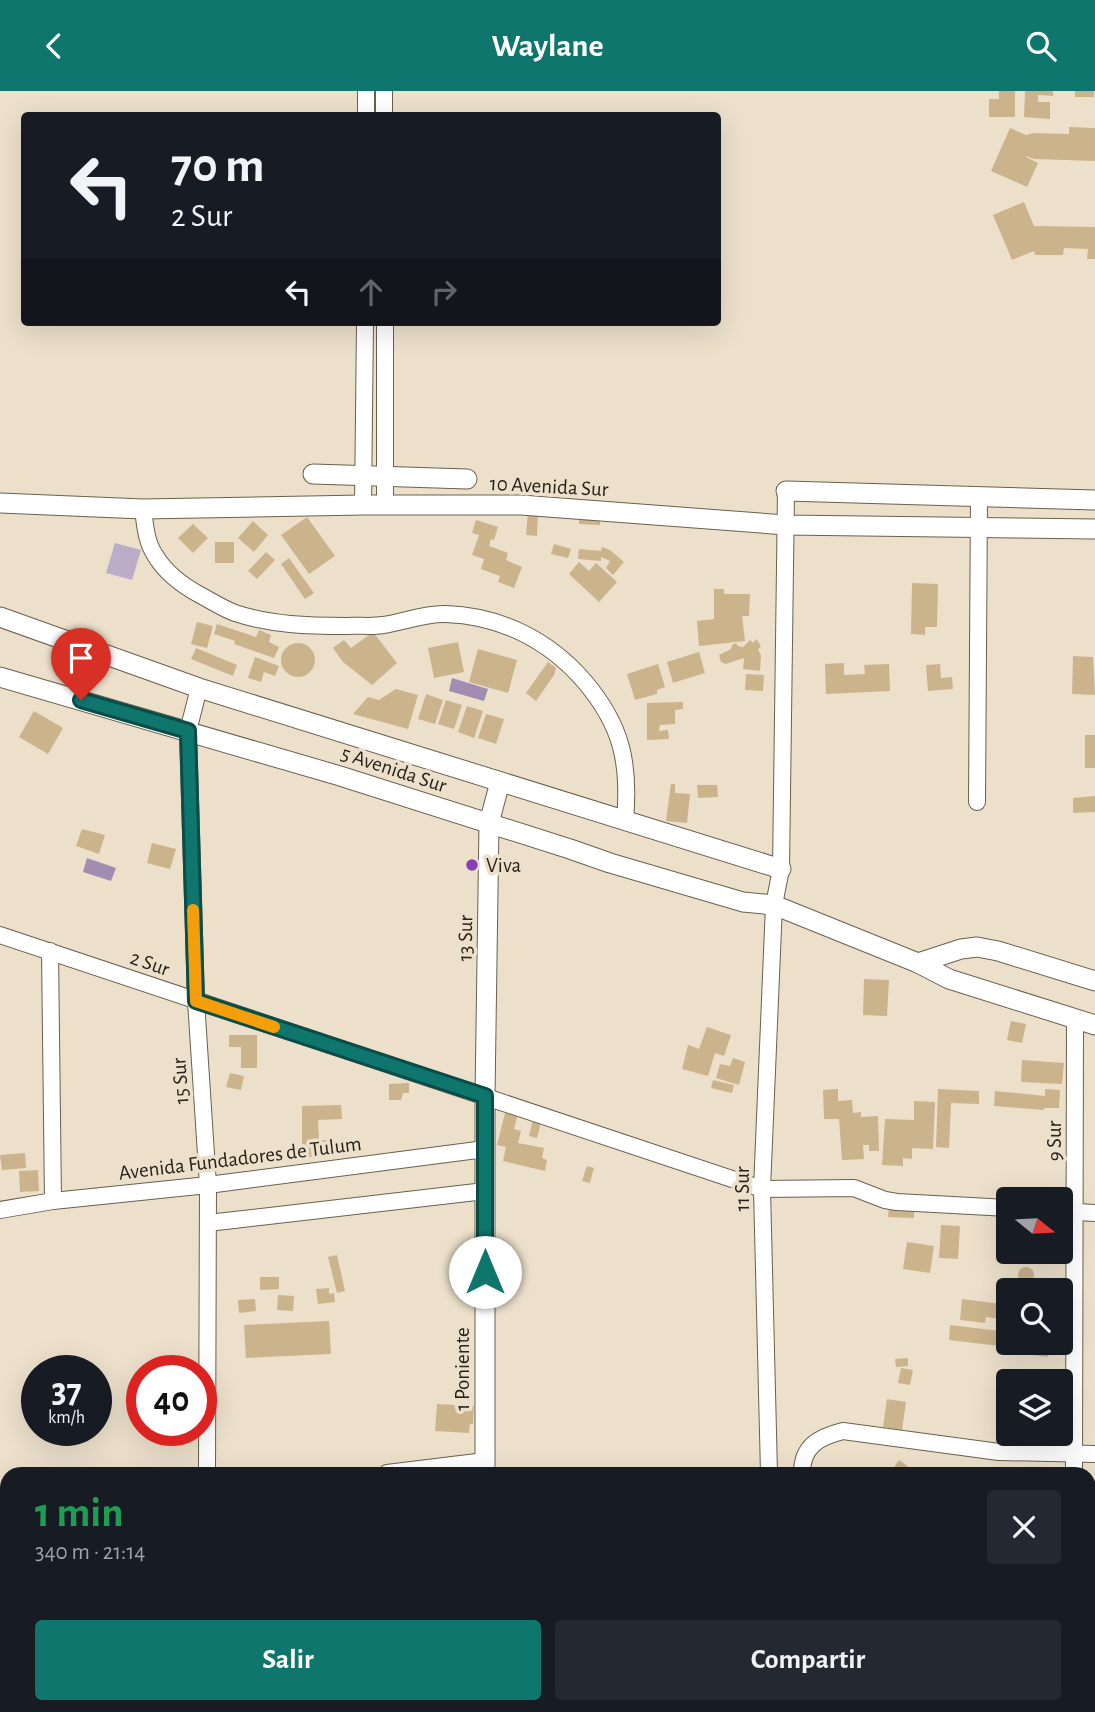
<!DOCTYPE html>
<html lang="es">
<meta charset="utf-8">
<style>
:root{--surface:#171b24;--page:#242831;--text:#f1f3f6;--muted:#9ea1a6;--accent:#0f766e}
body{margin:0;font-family:"Alegreya Sans",sans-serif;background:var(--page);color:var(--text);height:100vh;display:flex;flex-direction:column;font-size:26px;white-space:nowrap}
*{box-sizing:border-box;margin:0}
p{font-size:23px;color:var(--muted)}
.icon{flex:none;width:38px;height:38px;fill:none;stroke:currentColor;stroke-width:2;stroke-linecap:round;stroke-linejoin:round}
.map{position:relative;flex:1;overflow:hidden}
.drawer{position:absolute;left:0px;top:1376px;width:1096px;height:247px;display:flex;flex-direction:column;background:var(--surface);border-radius:21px 21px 0 0;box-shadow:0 7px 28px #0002}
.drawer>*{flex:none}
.hud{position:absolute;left:21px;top:21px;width:700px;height:214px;border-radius:7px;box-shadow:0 7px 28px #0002;background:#171b24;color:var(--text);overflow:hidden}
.needle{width:46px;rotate:108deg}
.buttons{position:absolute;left:996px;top:1096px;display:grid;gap:14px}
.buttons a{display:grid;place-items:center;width:77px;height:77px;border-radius:7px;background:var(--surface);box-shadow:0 7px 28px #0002;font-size:35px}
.speed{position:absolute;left:21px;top:1264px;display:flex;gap:14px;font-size:35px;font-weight:700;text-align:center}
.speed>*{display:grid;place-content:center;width:91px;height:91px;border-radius:50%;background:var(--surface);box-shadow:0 7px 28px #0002;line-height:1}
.speed small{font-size:18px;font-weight:400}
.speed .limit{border:10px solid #d22;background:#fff;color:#111}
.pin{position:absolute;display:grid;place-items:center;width:60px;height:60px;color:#fff;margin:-72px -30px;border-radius:50% 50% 50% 0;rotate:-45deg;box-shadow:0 0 7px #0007}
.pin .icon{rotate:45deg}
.me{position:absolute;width:77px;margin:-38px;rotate:0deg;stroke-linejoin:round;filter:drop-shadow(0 0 5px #0008)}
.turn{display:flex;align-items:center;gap:24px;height:147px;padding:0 35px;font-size:32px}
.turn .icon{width:91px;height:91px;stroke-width:2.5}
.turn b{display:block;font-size:49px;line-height:60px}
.lanes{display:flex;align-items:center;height:66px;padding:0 35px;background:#0003;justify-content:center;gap:35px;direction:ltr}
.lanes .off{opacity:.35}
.round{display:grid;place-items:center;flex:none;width:74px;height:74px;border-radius:7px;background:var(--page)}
.overview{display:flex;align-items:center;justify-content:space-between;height:119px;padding:0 35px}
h1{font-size:42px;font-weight:700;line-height:52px;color:#1e9e55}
.action{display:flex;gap:14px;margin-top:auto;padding:14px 35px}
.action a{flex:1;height:80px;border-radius:7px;background:var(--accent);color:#fff;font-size:28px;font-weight:700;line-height:80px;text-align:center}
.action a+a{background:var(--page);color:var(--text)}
header{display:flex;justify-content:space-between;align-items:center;height:91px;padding:0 35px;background:var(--accent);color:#fff;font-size:32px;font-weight:700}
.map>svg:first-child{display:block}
.green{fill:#bbadc7}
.water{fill:#a18db2}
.building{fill:#cbb38c}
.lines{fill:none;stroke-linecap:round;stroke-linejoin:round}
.minor-casing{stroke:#6a604e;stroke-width:18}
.tertiary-casing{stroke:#6a604e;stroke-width:21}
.minor{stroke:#fff;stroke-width:16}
.tertiary{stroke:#fff;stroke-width:19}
.route-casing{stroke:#0a4d48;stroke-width:18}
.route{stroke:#0f766e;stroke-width:12}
.slow{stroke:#f59e0b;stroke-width:12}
.poi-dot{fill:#853fb2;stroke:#ece0cb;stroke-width:2.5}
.labels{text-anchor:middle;stroke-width:7;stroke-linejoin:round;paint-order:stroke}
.street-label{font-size:21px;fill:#27231b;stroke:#ece0cb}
.poi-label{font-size:21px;fill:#27231b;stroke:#ece0cb;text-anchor:start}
</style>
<header><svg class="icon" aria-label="back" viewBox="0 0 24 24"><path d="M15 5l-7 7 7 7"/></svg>Waylane<svg class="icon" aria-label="search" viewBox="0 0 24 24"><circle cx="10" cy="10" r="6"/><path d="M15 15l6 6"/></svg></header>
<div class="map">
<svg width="1095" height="1621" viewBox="0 0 1095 1621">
<rect width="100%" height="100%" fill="#ece0cb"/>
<!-- green -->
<path class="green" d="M 115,452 L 141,459 L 132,489 L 106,482 Z"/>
<!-- water -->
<g class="water">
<path d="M 452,587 L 488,598 L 484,610 L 449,600 Z"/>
<path d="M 87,767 L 116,777 L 111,790 L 83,781 Z"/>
</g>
<!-- building -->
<g class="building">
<path d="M 999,0 L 1015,0 L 1015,26 L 989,26 L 989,8 L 999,8 Z"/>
<path d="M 1025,0 L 1053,0 L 1053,5 L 1038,4 L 1038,11 L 1050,11 L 1050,28 L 1024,26 Z"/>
<rect x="1075" y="0" width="19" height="6"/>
<path d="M 1069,36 L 1095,37 L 1095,70 L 1034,68 L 1026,65 L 1026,66 L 1038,72 L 1027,96 L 991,80 L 1010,37 L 1026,44 L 1034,42 L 1069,43 Z"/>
<path d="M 1024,111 L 1034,135 L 1095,136 L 1095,168 L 1087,168 L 1088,158 L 1064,157 L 1063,164 L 1035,164 L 1034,160 L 1012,169 L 993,124 Z"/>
<path d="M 528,422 L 538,423 L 537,445 L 526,444 Z"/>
<path d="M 579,423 L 600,424 L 600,434 L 579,433 Z"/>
<path d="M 307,426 L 335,465 L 309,483 L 281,444 Z"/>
<path d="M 476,429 L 498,436 L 494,449 L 491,448 L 489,455 L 508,462 L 506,469 L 522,476 L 514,497 L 498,491 L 500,485 L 481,478 L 484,468 L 472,464 L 479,444 L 472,442 Z"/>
<path d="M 253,430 L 268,444 L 254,461 L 238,447 Z"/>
<path d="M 193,433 L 208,447 L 193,462 L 178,447 Z"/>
<rect x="215" y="451" width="19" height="21"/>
<path d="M 554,453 L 571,458 L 568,467 L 551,463 Z"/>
<path d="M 602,456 L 610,459 L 624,471 L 613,484 L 606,477 L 610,470 L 601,466 L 601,470 L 578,468 L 579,458 L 601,460 Z"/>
<path d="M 266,461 L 275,469 L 257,488 L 248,480 Z"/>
<path d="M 289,467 L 314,502 L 305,508 L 281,473 Z"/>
<path d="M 579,471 L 589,480 L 596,472 L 617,491 L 599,511 L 569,483 Z"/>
<path d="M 912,492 L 938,493 L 937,536 L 925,536 L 925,544 L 911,543 Z"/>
<path d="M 714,498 L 724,498 L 724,503 L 750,503 L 749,525 L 742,525 L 745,550 L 699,555 L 697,530 L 714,528 Z"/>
<path d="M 197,531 L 213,535 L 207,557 L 191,553 Z"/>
<path d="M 217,533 L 256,546 L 259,539 L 271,544 L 269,551 L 279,556 L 274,567 L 234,553 L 235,550 L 214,543 Z"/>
<path d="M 373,541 L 397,572 L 372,594 L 343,571 L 333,557 L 344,549 L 351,557 Z"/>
<path d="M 756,548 L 761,555 L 758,559 L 761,564 L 760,580 L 743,578 L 744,567 L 726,573 L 721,571 L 719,564 L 731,558 L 732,554 L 736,552 L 738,555 L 743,556 L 750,549 L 753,552 Z"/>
<path d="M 458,551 L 464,581 L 434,587 L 428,557 Z"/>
<circle cx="298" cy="569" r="17"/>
<path d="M 196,557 L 237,574 L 233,585 L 191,568 Z"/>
<path d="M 478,558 L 517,569 L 508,602 L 469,591 Z"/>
<path d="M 699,561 L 705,582 L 673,592 L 667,571 Z"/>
<path d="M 1073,565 L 1093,566 L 1095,604 L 1072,603 Z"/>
<path d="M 255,566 L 279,575 L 275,585 L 264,581 L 261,591 L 248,587 Z"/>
<path d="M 548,571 L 556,577 L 554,584 L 536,610 L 526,602 Z"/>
<path d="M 844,572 L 844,584 L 865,583 L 864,574 L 889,573 L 890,600 L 826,603 L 825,573 Z"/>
<path d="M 658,573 L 665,596 L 657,599 L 657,603 L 635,609 L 627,583 Z"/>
<path d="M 940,573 L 941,587 L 952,586 L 953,598 L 928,600 L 926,574 Z"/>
<path d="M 746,583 L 764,584 L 763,600 L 745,599 Z"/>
<path d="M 396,598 L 418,604 L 408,638 L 353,623 L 368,606 L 379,609 Z"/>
<path d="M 426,603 L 443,609 L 435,633 L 418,628 Z"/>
<path d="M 446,609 L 462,614 L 454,638 L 438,633 Z"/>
<path d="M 683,611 L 683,618 L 675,619 L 675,633 L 660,634 L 659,640 L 668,639 L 669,648 L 647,649 L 647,612 Z"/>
<path d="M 467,615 L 483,620 L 474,647 L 458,641 Z"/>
<path d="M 34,620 L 63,637 L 48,663 L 19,646 Z"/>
<path d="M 486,623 L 504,628 L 496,653 L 478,647 Z"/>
<rect x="1085" y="644" width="10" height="33"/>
<path d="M 671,693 L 675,693 L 675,702 L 690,703 L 687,732 L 666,730 Z"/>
<path d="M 697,694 L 717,694 L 718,706 L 698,707 Z"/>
<path d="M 1095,705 L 1095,721 L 1073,722 L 1073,707 Z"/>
<path d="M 82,738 L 105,744 L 99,763 L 76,755 Z"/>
<path d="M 152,752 L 176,758 L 170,778 L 147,772 Z"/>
<path d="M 864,888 L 889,889 L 887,925 L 863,924 Z"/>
<path d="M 1011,930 L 1026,933 L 1022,952 L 1007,949 Z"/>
<path d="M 707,936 L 731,944 L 724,965 L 715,962 L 708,985 L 682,978 L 688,954 L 699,958 Z"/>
<path d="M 229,944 L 257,944 L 257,977 L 241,977 L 241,956 L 229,956 Z"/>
<path d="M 733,967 L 745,971 L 739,994 L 716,987 L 720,973 L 730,975 Z"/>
<path d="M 1022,969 L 1064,972 L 1062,993 L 1021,991 Z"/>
<path d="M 230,982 L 244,985 L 241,999 L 226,996 Z"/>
<path d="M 713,989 L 734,994 L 732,1002 L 711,997 Z"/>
<path d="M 409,992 L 409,1002 L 403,1002 L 401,1009 L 389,1009 L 389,993 Z"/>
<path d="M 838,998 L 838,1010 L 852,1009 L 853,1022 L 861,1021 L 861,1026 L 878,1025 L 879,1060 L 869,1060 L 869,1054 L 863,1054 L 864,1068 L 842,1069 L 839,1028 L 824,1028 L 823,999 Z"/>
<path d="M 938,998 L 979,1000 L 979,1013 L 951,1012 L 949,1057 L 936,1056 Z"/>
<path d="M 1045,998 L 1060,999 L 1059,1017 L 1044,1017 L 1044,1019 L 994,1015 L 995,1000 L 1045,1005 Z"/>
<path d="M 914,1010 L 935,1011 L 933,1058 L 912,1057 L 912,1068 L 903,1067 L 903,1075 L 882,1074 L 885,1028 L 914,1029 Z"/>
<path d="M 341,1014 L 342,1028 L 318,1029 L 319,1049 L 329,1049 L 329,1066 L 302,1066 L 302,1015 Z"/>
<path d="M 506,1018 L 518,1022 L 514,1038 L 521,1040 L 518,1052 L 544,1057 L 542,1067 L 547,1069 L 545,1080 L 503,1070 L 506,1056 L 497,1054 Z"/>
<path d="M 533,1028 L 541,1031 L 537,1047 L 529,1045 Z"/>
<path d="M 25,1062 L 26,1077 L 2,1079 L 0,1064 Z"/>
<path d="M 587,1075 L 594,1077 L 590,1092 L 582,1090 Z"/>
<path d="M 38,1079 L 39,1100 L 20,1101 L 19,1080 Z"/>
<path d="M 889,1114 L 914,1115 L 914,1127 L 888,1126 Z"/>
<path d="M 941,1134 L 960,1135 L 958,1168 L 939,1167 Z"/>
<path d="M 907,1151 L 934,1155 L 930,1182 L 903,1178 Z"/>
<path d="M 337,1164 L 345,1200 L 337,1202 L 328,1166 Z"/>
<circle cx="1026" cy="1184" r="8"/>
<path d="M 260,1186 L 279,1186 L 279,1198 L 260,1199 Z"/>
<path d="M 329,1197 L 329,1203 L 334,1202 L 335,1211 L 318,1213 L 316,1198 Z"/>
<path d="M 278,1204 L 294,1205 L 293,1220 L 277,1219 Z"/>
<path d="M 255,1208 L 256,1220 L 239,1222 L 238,1209 Z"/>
<path d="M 962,1208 L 1008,1214 L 1008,1229 L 986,1226 L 985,1232 L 960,1229 Z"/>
<path d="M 329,1230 L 331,1263 L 246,1267 L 244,1234 Z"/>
<path d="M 950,1234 L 1008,1241 L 1008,1251 L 1041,1251 L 1040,1255 L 1050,1256 L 1048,1266 L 1017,1262 L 1017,1257 L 949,1249 Z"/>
<path d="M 908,1267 L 908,1275 L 896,1276 L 895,1268 Z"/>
<path d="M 901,1277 L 913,1279 L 910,1294 L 898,1292 Z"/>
<path d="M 887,1308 L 906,1311 L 902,1339 L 883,1336 Z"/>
<path d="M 437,1313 L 474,1315 L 473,1333 L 470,1333 L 469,1342 L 435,1340 Z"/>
<path d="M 899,1369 L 910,1377 L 906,1382 L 890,1382 Z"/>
<path d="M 109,1615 L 188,1615 L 189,1621 L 71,1621 L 71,1619 Z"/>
</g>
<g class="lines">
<defs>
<g id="minor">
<path d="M 384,0 L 384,24"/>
<path d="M 366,24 L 366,0"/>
<path d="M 385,231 L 385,414"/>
<path d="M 363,414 L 365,231"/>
<path d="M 143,418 C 145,433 146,451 155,464 C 166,483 183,495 202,505 C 213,511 224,518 235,522 C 271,534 309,535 346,535 C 358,534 371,536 383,534 C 404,531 425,522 446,523 C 501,525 549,549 585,591 C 622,635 630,672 625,729"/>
<path d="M 199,597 L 188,640 L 196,910 L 208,1094 L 207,1382"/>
<path d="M 977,711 L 979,407"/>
<path d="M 0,844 L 762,1098 L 854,1097 L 885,1109 L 897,1111 L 1008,1117"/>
<path d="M 50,860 L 53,1110"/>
<path d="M 0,1119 L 53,1110 L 208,1094 L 485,1058"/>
<path d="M 1060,1120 L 1095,1122"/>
<path d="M 208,1132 L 485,1100"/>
<path d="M 387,1382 L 485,1370"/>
<path d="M 769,1382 L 762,1098 L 774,814 L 781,778 L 786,400"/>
<path d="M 802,1382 C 802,1355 819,1346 843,1340 L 999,1361 L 1095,1363"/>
<path d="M 1074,1382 L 1075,928"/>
<path d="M 0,1438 L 7,1437"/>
<path d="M 819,1615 L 835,1621"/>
<path d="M 1075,1615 L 1075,1621"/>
<path d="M 206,1621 L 206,1615"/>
<path d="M 692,1621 L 739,1615"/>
<path d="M 773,1621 L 773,1615"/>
</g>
<g id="tertiary">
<path d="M 313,383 L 467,388"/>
<path d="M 786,400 L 1095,409"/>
<path d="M 0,412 L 143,418 L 363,414 L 521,414 L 786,434 L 1095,438"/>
<path d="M 0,526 L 199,597 L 781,778"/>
<path d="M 0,586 L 340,685 L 570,758 L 610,772 L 743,811 L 774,814 L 918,872 L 949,888 L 1095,934"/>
<path d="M 918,872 L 961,858 L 977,856 L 998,860 L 1095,890"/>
<path d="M 485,1382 L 485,1005 L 489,732 L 500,691"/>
<path d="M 485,1615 L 485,1621"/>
</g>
</defs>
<!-- minor casing -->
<use href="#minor" class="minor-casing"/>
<!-- tertiary casing -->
<use href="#tertiary" class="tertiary-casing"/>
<!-- minor -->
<use href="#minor" class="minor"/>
<!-- tertiary -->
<use href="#tertiary" class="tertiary"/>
</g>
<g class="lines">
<defs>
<path id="route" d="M 81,609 L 188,640 L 196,910 L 485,1005 L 485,1181"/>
</defs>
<!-- route casing -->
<use href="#route" class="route-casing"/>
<!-- route -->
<use href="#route" class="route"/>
<!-- slow -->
<path class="slow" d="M 193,819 L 196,910 L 274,936"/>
</g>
<!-- markers -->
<circle class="poi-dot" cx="472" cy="774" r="7"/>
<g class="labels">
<!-- street labels -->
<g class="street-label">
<text transform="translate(549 395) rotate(3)" y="7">10 Avenida Sur</text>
<text transform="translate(394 678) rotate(18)" y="7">5 Avenida Sur</text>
<text transform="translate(465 847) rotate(-89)" y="7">13 Sur</text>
<text transform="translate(150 872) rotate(19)" y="7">2 Sur</text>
<text transform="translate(180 990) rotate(-94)" y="7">15 Sur</text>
<text transform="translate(1054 1050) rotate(-90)" y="7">9 Sur</text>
<text transform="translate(240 1067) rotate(-7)" y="7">Avenida Fundadores de Tulum</text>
<text transform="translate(742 1098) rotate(-90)" y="7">11 Sur</text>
<text transform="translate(462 1278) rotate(-90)" y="7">1 Poniente</text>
</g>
<!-- poi labels -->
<g class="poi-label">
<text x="486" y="781">Viva</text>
</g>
</g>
</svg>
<div class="buttons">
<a><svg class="needle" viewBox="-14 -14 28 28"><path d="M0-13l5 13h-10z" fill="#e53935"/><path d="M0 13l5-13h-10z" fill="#9ea1a6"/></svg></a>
<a><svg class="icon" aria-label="search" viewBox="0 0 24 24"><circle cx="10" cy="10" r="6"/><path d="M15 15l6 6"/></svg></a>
<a><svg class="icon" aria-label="layers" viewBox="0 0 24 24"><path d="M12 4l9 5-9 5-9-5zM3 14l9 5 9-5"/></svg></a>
</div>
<div class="speed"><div>37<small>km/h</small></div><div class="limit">40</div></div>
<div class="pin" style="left:81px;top:609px;background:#d93025"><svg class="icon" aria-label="arrive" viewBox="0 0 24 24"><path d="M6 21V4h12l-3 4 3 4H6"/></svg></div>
<svg class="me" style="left:485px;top:1181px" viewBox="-20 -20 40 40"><circle r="19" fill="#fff"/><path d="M0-13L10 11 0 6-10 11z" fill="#0f766e"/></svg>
<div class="hud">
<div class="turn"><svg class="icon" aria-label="left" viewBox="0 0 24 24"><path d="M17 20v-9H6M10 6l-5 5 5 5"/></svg><div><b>70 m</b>2 Sur</div></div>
<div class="lanes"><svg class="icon" aria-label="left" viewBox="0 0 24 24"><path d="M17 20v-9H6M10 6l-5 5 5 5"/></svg><svg class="icon off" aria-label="ahead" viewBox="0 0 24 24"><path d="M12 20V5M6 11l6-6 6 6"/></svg><svg class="icon off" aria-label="right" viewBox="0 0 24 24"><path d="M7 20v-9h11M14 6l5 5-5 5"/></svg></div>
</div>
<section class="drawer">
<div class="overview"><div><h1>1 min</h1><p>340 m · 21:14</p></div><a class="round"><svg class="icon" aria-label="close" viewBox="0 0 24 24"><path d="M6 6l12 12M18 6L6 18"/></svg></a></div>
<div class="action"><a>Salir</a><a>Compartir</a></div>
</section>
</div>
